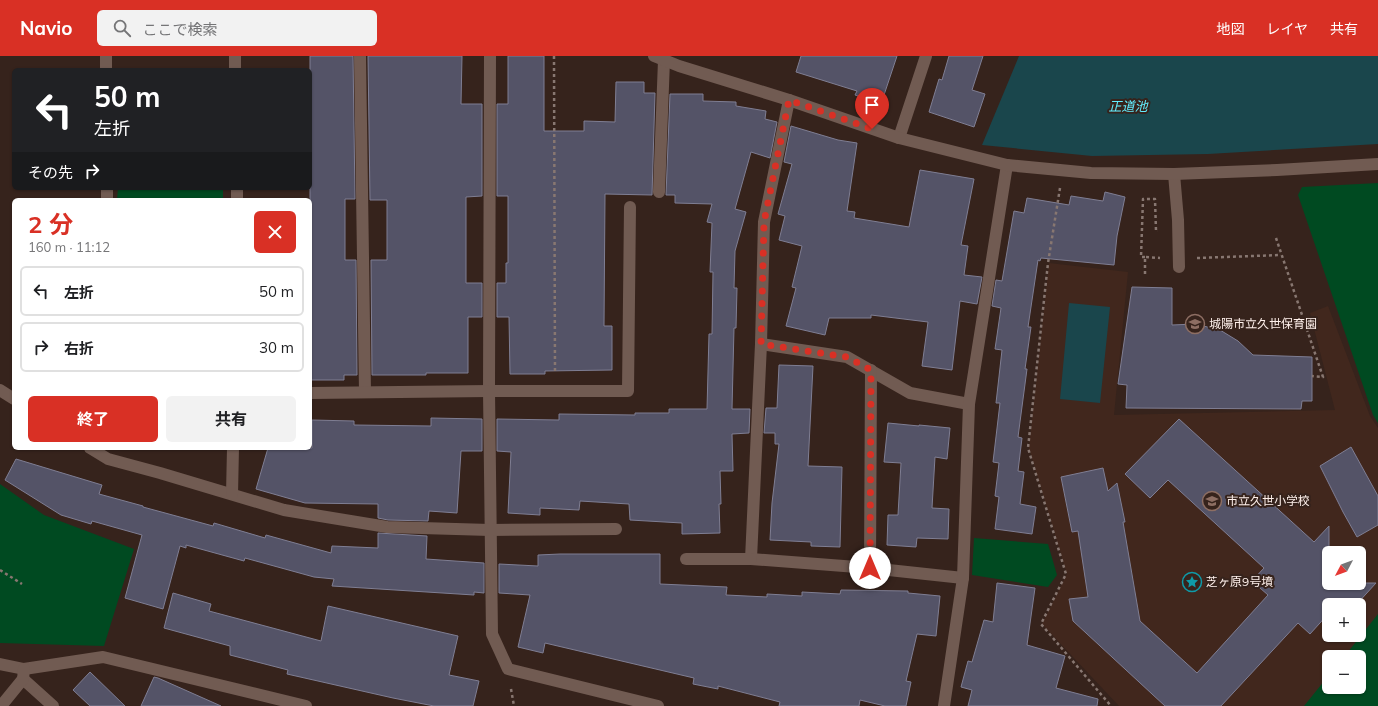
<!DOCTYPE html>
<html lang="ja">
<meta charset="utf-8">
<style>
:root{--surface:#fff;--page:#f2f2f2;--text:#202124;--muted:#757577;--line:#e0e0e0;--accent:#d93025}
body{margin:0;font-family:Mulish,"Noto Sans JP",sans-serif;background:var(--page);color:var(--text);height:100vh;display:flex;flex-direction:column;font-size:15px;white-space:nowrap}
*{box-sizing:border-box;margin:0}
p{font-size:13px;color:var(--muted)}
.icon{flex:none;width:22px;height:22px;fill:none;stroke:currentColor;stroke-width:2;stroke-linecap:round;stroke-linejoin:round}
.map{position:relative;flex:1;overflow:hidden}
.sheet{position:absolute;left:12px;top:142px;width:300px;height:252px;display:flex;flex-direction:column;background:var(--surface);border-radius:6px;box-shadow:0 1px 3px #0004}
.sheet>*{flex:none}
.banner{position:absolute;left:12px;top:12px;width:300px;height:122px;border-radius:6px;box-shadow:0 1px 3px #0004;background:#202124;color:#fff;overflow:hidden}
.needle{width:26px;rotate:229deg}
.fabs{position:absolute;left:1322px;top:490px;display:grid;gap:8px}
.fabs a{display:grid;place-items:center;width:44px;height:44px;border-radius:6px;background:var(--surface);box-shadow:0 1px 3px #0004;font-size:20px}
.pin{position:absolute;display:grid;place-items:center;width:34px;height:34px;color:#fff;margin:-41px -17px;border-radius:50% 50% 50% 0;rotate:-45deg;box-shadow:0 0 4px #0007}
.pin .icon{rotate:45deg}
.me{position:absolute;width:44px;margin:-22px;rotate:0deg;stroke-linejoin:round;filter:drop-shadow(0 0 3px #0008)}
.turn{display:flex;align-items:center;gap:14px;height:84px;padding:0 16px;font-size:18px}
.turn .icon{width:52px;height:52px;stroke-width:2.5}
.turn b{display:block;font-size:28px;line-height:34px}
.then{display:flex;align-items:center;height:38px;padding:0 16px;background:#0003;gap:8px;font-size:15px}
.round{display:grid;place-items:center;flex:none;width:42px;height:42px;border-radius:6px;background:var(--page)}
.overview{display:flex;align-items:center;justify-content:space-between;height:68px;padding:0 16px}
h1{font-size:24px;font-weight:700;line-height:30px;color:var(--accent)}
.button{display:flex;gap:8px;margin-top:auto;padding:8px 16px}
.button a{flex:1;height:46px;border-radius:6px;background:var(--accent);color:#fff;font-size:16px;font-weight:700;line-height:46px;text-align:center}
.button a+a{background:var(--page);color:var(--text)}
ul{padding:0;list-style:none}
li{display:flex;align-items:center;gap:12px;height:50px;margin:0 8px 6px;padding:0 8px;border:2px solid var(--line);border-radius:6px}
li div{flex:1}
li b{display:block;font-size:15px}
li em{font-style:normal}
header{display:flex;align-items:center;gap:24px;box-sizing:border-box;height:56px;padding:0 20px;background:var(--accent);color:#fff}
header strong{font-size:19px}
nav{display:flex;gap:22px;margin-inline-start:auto;font-size:14px}
.search{width:280px;height:36px;background:var(--page);display:flex;align-items:center;gap:10px;box-sizing:border-box;padding:0 14px;border-radius:6px;color:var(--muted);font-size:15px}
.map>svg:first-child{display:block}
.built{fill:#41271d;fill-rule:evenodd}
.green{fill:#004a21}
.water{fill:#1a464c}
.building{fill:#545367;stroke:#7f7e93}
.lines{fill:none;stroke-linecap:round;stroke-linejoin:round}
.path{stroke:#887771;stroke-width:2.5;stroke-dasharray:3 3;stroke-linecap:butt}
.lane{stroke:#715b52;stroke-width:12}
.street{stroke:#715b52;stroke-width:12}
.secondary{stroke:#715b52;stroke-width:12}
.route{stroke:#d93025;stroke-width:7;stroke-dasharray:0 12.6}
.labels{text-anchor:middle;stroke-width:4;stroke-linejoin:round;paint-order:stroke}
.poi-label{font-size:12px;fill:#fef0eb;stroke:#36231c;text-anchor:start}
.water-label{font-size:13px;font-style:italic;fill:#62edfe;stroke:#36231c}
</style>
<header>
<strong>Navio</strong>
<div class="search"><svg class="icon" aria-label="search" viewBox="0 0 24 24"><circle cx="10" cy="10" r="6"/><path d="M15 15l6 6"/></svg>ここで検索</div>
<nav><a>地図</a><a>レイヤ</a><a>共有</a></nav>
</header>
<div class="map">
<svg width="1378" height="650" viewBox="0 0 1378 650">
<rect width="100%" height="100%" fill="#36231c"/>
<!-- built -->
<path class="built" d="M 1049,207 L 1128,216 L 1114,359 L 1335,354 L 1310,257 L 1328,250 L 1370,360 L 1378,372 L 1378,650 L 1119,650 L 1042,568 L 1067,518 L 1029,392 ZM 1329,497 L 1359,497 L 1359,527 L 1329,527 ZM 1329,549 L 1359,549 L 1359,579 L 1329,579 ZM 1329,601 L 1359,601 L 1359,631 L 1329,631 Z"/>
<!-- green -->
<g class="green">
<path d="M 1378,127 L 1378,367 L 1373,359 L 1298,139 L 1302,131 Z"/>
<path d="M 118,132 L 223,132 L 223,144 L 117,144 Z"/>
<path d="M 0,428 L 44,459 L 134,493 L 104,590 L 0,587 Z"/>
<path d="M 974,482 L 1048,488 L 1057,519 L 1048,531 L 972,519 Z"/>
<path d="M 1378,558 L 1378,650 L 1304,650 L 1329,619 L 1329,631 L 1359,631 L 1359,601 L 1344,601 Z"/>
</g>
<!-- water -->
<g class="water">
<path d="M 1019,0 L 1378,0 L 1378,88 L 1208,98 L 1092,100 L 982,89 Z"/>
<path d="M 1069,247 L 1110,251 L 1100,347 L 1060,343 Z"/>
</g>
<!-- building -->
<g class="building">
<path d="M 310,0 L 353,0 L 355,143 L 345,143 L 345,204 L 356,204 L 357,319 L 344,319 L 344,324 L 310,324 Z"/>
<path d="M 368,0 L 462,0 L 461,48 L 482,48 L 482,140 L 466,141 L 466,227 L 482,227 L 482,261 L 468,261 L 468,317 L 426,317 L 426,319 L 372,319 L 371,204 L 387,204 L 387,144 L 370,144 Z"/>
<path d="M 508,0 L 544,0 L 544,75 L 584,75 L 584,65 L 615,66 L 616,26 L 644,26 L 644,37 L 655,37 L 652,139 L 605,138 L 604,270 L 612,270 L 612,314 L 545,315 L 545,318 L 510,318 L 509,261 L 497,261 L 497,227 L 506,227 L 506,207 L 508,207 L 508,140 L 497,140 L 497,48 L 508,48 Z"/>
<path d="M 801,0 L 897,0 L 881,48 L 855,39 L 857,35 L 796,16 Z"/>
<path d="M 949,0 L 983,0 L 972,34 L 985,38 L 974,71 L 929,56 L 939,23 L 942,24 Z"/>
<path d="M 670,38 L 703,38 L 703,45 L 736,46 L 736,50 L 766,55 L 765,63 L 777,66 L 770,102 L 751,96 L 735,153 L 746,156 L 735,195 L 734,232 L 737,232 L 736,272 L 734,272 L 732,353 L 750,353 L 749,377 L 732,378 L 733,415 L 720,415 L 721,448 L 719,448 L 720,477 L 682,478 L 682,467 L 630,464 L 629,448 L 580,445 L 579,454 L 540,452 L 540,459 L 508,457 L 511,396 L 497,395 L 497,363 L 559,364 L 559,358 L 635,359 L 635,357 L 669,357 L 669,353 L 707,353 L 709,278 L 712,278 L 713,216 L 710,216 L 712,167 L 707,166 L 712,148 L 675,147 L 675,139 L 666,139 Z"/>
<path d="M 791,70 L 838,84 L 857,87 L 847,155 L 855,156 L 854,162 L 909,171 L 920,114 L 974,123 L 961,189 L 968,190 L 964,219 L 982,221 L 977,248 L 960,245 L 952,314 L 922,310 L 928,266 L 871,259 L 871,262 L 829,262 L 825,279 L 786,270 L 796,232 L 792,231 L 802,190 L 779,184 L 785,160 L 778,158 L 792,108 L 784,106 Z"/>
<path d="M 1105,136 L 1125,141 L 1117,180 L 1114,209 L 1041,202 L 1040,205 L 1038,204 L 1028,271 L 1031,271 L 1025,313 L 1027,313 L 1018,381 L 1022,382 L 1018,415 L 1024,416 L 1020,448 L 1036,451 L 1032,478 L 995,473 L 999,441 L 995,440 L 999,407 L 993,406 L 1000,347 L 996,347 L 1002,294 L 995,293 L 1001,252 L 992,250 L 996,224 L 1002,225 L 1014,155 L 1024,157 L 1027,142 L 1069,149 L 1071,140 L 1103,145 Z"/>
<path d="M 1132,231 L 1172,232 L 1172,269 L 1195,268 L 1220,274 L 1238,285 L 1253,299 L 1312,301 L 1312,345 L 1302,345 L 1301,353 L 1126,352 L 1127,329 L 1118,328 Z"/>
<path d="M 779,309 L 813,310 L 808,410 L 842,411 L 840,491 L 811,490 L 811,486 L 770,484 L 772,447 L 779,388 L 775,388 L 775,377 L 764,377 L 766,352 L 777,352 Z"/>
<path d="M 431,362 L 482,363 L 482,395 L 461,395 L 457,457 L 429,455 L 428,465 L 388,464 L 378,462 L 378,448 L 305,447 L 256,433 L 268,392 L 312,392 L 312,364 L 354,365 L 354,369 L 431,370 Z"/>
<path d="M 1179,363 L 1314,486 L 1329,470 L 1329,527 L 1376,527 L 1356,549 L 1329,549 L 1329,557 L 1310,578 L 1298,567 L 1221,650 L 1165,650 L 1073,565 L 1069,543 L 1088,541 L 1078,475 L 1072,476 L 1061,421 L 1103,412 L 1108,435 L 1117,427 L 1125,466 L 1123,466 L 1140,565 L 1197,617 L 1268,539 L 1252,525 L 1264,512 L 1168,424 L 1150,442 L 1125,418 Z"/>
<path d="M 888,367 L 919,370 L 919,369 L 950,372 L 947,403 L 935,401 L 932,452 L 949,453 L 948,483 L 917,482 L 916,491 L 887,489 L 888,459 L 898,459 L 901,407 L 884,406 Z"/>
<path d="M 1351,391 L 1378,440 L 1378,469 L 1357,481 L 1343,456 L 1320,410 Z"/>
<path d="M 16,403 L 102,429 L 99,438 L 143,450 L 143,451 L 213,470 L 214,467 L 265,482 L 266,479 L 331,497 L 332,490 L 378,492 L 378,477 L 427,480 L 426,503 L 484,507 L 484,537 L 474,536 L 474,539 L 332,530 L 334,523 L 314,521 L 245,502 L 244,505 L 186,489 L 186,492 L 180,490 L 163,553 L 125,542 L 142,479 L 92,465 L 91,468 L 61,459 L 5,424 Z"/>
<path d="M 560,498 L 660,498 L 660,528 L 727,531 L 726,539 L 767,541 L 767,538 L 802,540 L 802,536 L 840,538 L 841,534 L 908,535 L 908,537 L 940,540 L 936,580 L 917,578 L 906,625 L 911,626 L 906,650 L 885,650 L 860,644 L 859,650 L 779,650 L 780,646 L 718,630 L 718,633 L 693,628 L 694,622 L 545,587 L 543,597 L 518,591 L 530,539 L 499,537 L 499,508 L 538,510 L 538,499 Z"/>
<path d="M 997,527 L 1035,532 L 1027,589 L 1065,600 L 1056,632 L 1098,643 L 1097,650 L 968,650 L 972,634 L 961,631 L 968,605 L 972,606 L 984,564 L 993,566 Z"/>
<path d="M 173,537 L 211,548 L 209,555 L 321,585 L 328,550 L 458,580 L 449,619 L 479,625 L 473,650 L 434,650 L 393,642 L 287,618 L 288,614 L 230,599 L 230,590 L 164,572 Z"/>
<path d="M 90,616 L 125,650 L 90,650 L 73,634 Z"/>
<path d="M 154,621 L 158,622 L 221,650 L 141,650 Z"/>
</g>
<g class="lines">
<!-- path -->
<g class="path">
<path d="M 554,0 L 555,315"/>
<path d="M 1060,132 L 1048,207 L 1028,392 L 1066,518 L 1041,568 L 1111,650"/>
<path d="M 1276,182 L 1323,321 L 1312,320"/>
<path d="M 1145,201 L 1141,201 L 1143,143 L 1155,143 L 1156,175 L 1158,175"/>
<path d="M 1197,202 L 1281,199"/>
<path d="M 1145,218 L 1145,201 L 1160,202"/>
<path d="M 0,514 L 22,528"/>
<path d="M 511,633 L 514,650"/>
</g>
<!-- lane -->
<path class="lane" d="M 1174,118 L 1178,164 L 1179,211"/>
<!-- street -->
<g class="street">
<path d="M 106,0 L 106,14"/>
<path d="M 235,0 L 235,14"/>
<path d="M 360,0 L 365,336"/>
<path d="M 490,0 L 489,335 L 492,578 L 508,613 L 658,650"/>
<path d="M 789,44 L 764,166 L 761,288 L 751,503 L 870,512 L 963,522"/>
<path d="M 899,82 L 926,0"/>
<path d="M 107,132 L 107,144"/>
<path d="M 659,136 L 664,4"/>
<path d="M 237,144 L 237,132"/>
<path d="M 761,288 L 847,301 L 910,337 L 969,348"/>
<path d="M 0,334 L 14,343"/>
<path d="M 310,337 L 489,335 L 628,335 L 630,151"/>
<path d="M 90,392 L 108,403 L 160,417 L 284,454 L 387,471 L 490,474 L 616,473"/>
<path d="M 232,438 L 233,392"/>
<path d="M 686,503 L 751,503"/>
<path d="M 870,512 L 871,314"/>
<path d="M 0,608 L 24,613 L 103,601 L 306,650"/>
<path d="M 23,623 L 53,650"/>
<path d="M 1,650 L 23,623 L 24,613"/>
<path d="M 944,650 L 963,522 L 969,348 L 1007,109"/>
</g>
<!-- secondary -->
<path class="secondary" d="M 654,0 L 679,10 L 789,44 L 899,82 L 1007,109 L 1091,117 L 1174,118 L 1277,114 L 1378,108"/>
</g>
<g class="lines">
<!-- route -->
<path class="route" d="M 870,512 L 871,314 L 847,301 L 761,288 L 764,166 L 789,44 L 872,73"/>
</g>
<!-- icons -->
<defs>
<symbol id="school-ring" viewBox="-11 -11 22 22"><circle r="9.5" fill="#36231c" stroke="#8d6e63" stroke-width="1.5"/><path d="M0-5L7-2L0 1L-7-2ZM-4 1L0 2.5L4 1V4Q0 6-4 4Z" fill="#8d6e63"/></symbol>
<symbol id="sight-ring" viewBox="-11 -11 22 22"><circle r="9.5" fill="#36231c" stroke="#0f9aa8" stroke-width="1.5"/><path d="M0-6L1.8-2.2L6-1.7L2.9 1.2L3.7 5.4L0 3.3L-3.7 5.4L-2.9 1.2L-6-1.7L-1.8-2.2Z" fill="#0f9aa8"/></symbol>
</defs>
<g fill-rule="evenodd">
<use href="#school-ring" x="1184" y="257" width="22" height="22"/>
<use href="#school-ring" x="1201" y="434" width="22" height="22"/>
<use href="#sight-ring" x="1181" y="515" width="22" height="22"/>
</g>
<g class="labels">
<!-- poi labels -->
<g class="poi-label">
<text x="1209" y="272">城陽市立久世保育園</text>
<text x="1226" y="449">市立久世小学校</text>
<text x="1206" y="530">芝ヶ原9号墳</text>
</g>
<!-- water labels -->
<g class="water-label">
<text x="1128" y="55">正道池</text>
</g>
</g>
</svg>
<div class="fabs">
<a><svg class="needle" viewBox="-14 -14 28 28"><path d="M0-13l5 13h-10z" fill="#e53935"/><path d="M0 13l5-13h-10z" fill="#757577"/></svg></a>
<a>+</a>
<a>−</a>
</div>
<div class="pin" style="left:872px;top:73px;background:#d93025"><svg class="icon" aria-label="arrive" viewBox="0 0 24 24"><path d="M6 21V4h12l-3 4 3 4H6"/></svg></div>
<svg class="me" style="left:870px;top:512px" viewBox="-20 -20 40 40"><circle r="19" fill="#fff"/><path d="M0-13L10 11 0 6-10 11z" fill="#d93025"/></svg>
<div class="banner">
<div class="turn"><svg class="icon" aria-label="left" viewBox="0 0 24 24"><path d="M17 20v-9H6M10 6l-5 5 5 5"/></svg><div><b>50 m</b>左折</div></div>
<div class="then">その先<svg class="icon" aria-label="right" viewBox="0 0 24 24"><path d="M7 20v-9h11M14 6l5 5-5 5"/></svg></div>
</div>
<section class="sheet">
<div class="overview"><div><h1>2 分</h1><p>160 m · 11:12</p></div><a class="round" style="background:#d93025;color:#fff"><svg class="icon" aria-label="close" viewBox="0 0 24 24"><path d="M6 6l12 12M18 6L6 18"/></svg></a></div>
<ul>
<li><svg class="icon" aria-label="left" viewBox="0 0 24 24"><path d="M17 20v-9H6M10 6l-5 5 5 5"/></svg><div><b>左折</b></div><em>50 m</em></li>
<li><svg class="icon" aria-label="right" viewBox="0 0 24 24"><path d="M7 20v-9h11M14 6l5 5-5 5"/></svg><div><b>右折</b></div><em>30 m</em></li>
</ul>
<div class="button"><a>終了</a><a>共有</a></div>
</section>
</div>
